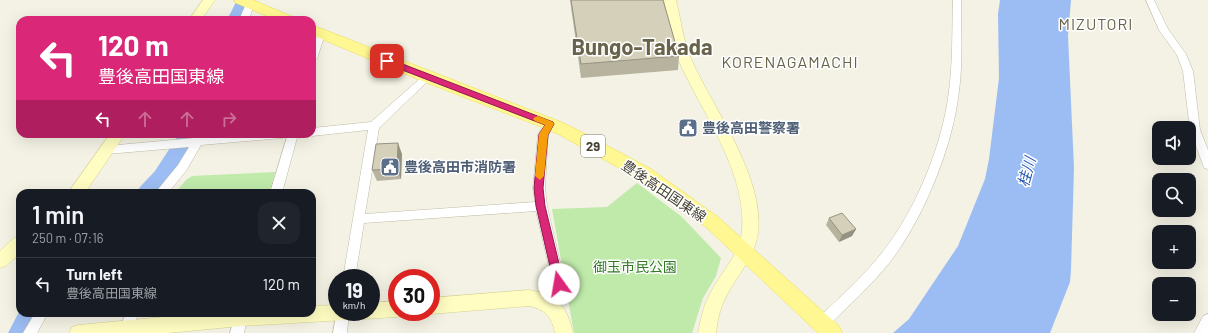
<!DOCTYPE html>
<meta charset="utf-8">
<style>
:root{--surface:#171b24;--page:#20242c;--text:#f1f3f6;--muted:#9ea1a6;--line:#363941}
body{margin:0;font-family:Barlow,"Noto Sans JP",sans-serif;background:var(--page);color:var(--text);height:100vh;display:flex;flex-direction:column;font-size:15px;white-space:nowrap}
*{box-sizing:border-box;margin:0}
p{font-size:13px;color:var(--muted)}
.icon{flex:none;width:22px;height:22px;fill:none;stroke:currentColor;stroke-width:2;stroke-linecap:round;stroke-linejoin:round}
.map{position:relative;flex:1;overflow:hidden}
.drawer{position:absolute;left:16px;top:189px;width:300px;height:128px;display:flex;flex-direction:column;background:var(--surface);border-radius:12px;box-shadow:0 4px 16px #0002}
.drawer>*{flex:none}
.hud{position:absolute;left:16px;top:16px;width:300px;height:122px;border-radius:12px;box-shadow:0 4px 16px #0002;background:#db2777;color:#fff;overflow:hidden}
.buttons{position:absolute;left:1152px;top:121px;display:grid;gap:8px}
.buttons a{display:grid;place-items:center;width:44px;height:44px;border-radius:8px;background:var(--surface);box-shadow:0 4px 16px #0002;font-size:20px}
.speed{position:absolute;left:328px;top:269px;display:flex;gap:8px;font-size:20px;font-weight:700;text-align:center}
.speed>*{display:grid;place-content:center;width:52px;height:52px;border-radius:50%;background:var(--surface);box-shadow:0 4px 16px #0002;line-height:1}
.speed small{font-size:10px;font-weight:400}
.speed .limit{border:6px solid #d22;background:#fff;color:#111}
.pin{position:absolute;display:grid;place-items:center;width:34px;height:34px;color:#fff;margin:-17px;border-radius:8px;box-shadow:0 2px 6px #0006}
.me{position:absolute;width:44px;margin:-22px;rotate:347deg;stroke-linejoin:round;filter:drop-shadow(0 0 3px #0008)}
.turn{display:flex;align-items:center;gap:14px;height:84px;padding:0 16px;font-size:18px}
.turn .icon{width:52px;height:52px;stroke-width:2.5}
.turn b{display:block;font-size:28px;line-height:34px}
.lanes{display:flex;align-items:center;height:38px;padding:0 16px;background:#0003;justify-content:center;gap:20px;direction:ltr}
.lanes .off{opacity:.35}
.round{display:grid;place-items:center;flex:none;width:42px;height:42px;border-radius:12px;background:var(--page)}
.headline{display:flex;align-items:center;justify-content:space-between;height:68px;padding:0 16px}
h1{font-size:24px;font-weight:600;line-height:30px}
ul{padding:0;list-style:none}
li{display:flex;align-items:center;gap:12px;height:52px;padding:0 16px;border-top:1px solid var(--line)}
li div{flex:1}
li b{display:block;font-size:15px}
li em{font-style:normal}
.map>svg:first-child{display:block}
.green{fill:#bfeaaa}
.water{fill:#9cbdf3}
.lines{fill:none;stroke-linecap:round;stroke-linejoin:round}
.river{fill:#9cbdf3;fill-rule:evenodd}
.street-casing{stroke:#bfbca6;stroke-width:1}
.secondary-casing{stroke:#d5d291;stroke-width:1}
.primary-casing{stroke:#e9dd5c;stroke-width:1}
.street{fill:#fff;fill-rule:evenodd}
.secondary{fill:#fffdc2;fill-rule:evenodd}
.primary{fill:#fff791;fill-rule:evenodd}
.wall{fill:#b7b39f}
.shaded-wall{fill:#959282}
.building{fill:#d5d0b9;stroke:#959282}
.route{fill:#db2777;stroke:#8e194d}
.slow{fill:#f59e0b}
.labels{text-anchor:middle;stroke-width:3;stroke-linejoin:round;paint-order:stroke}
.shield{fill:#fff;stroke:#7d7b71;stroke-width:1}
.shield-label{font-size:13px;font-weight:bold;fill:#454234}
.service-label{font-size:14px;font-weight:bold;fill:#4e5e75;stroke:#fff;text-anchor:start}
.street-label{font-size:14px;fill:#454234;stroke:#fff}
.park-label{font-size:14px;fill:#327924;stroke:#fff}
.water-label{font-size:15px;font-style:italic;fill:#285bb6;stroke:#fff}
.quarter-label{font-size:16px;letter-spacing:1px;fill:#68634a;stroke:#fff}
.town-label{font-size:22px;font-weight:bold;fill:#68634a;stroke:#fff}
</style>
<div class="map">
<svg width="1208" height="333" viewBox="0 0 1208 333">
<rect width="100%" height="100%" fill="#f3f2e4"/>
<!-- green -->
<g class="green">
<path d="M 275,172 L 269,193 L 175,193 L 186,180 L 192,176 Z"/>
<path d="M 637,183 L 682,217 L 721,258 L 716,276 L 703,298 L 692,333 L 574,333 L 552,209 L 607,207 Z"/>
</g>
<!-- water -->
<path class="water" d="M 1000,0 L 1071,0 L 1068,36 L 1074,168 L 1071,270 L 1070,282 L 1050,333 L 893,333 L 909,319 L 958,246 L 985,179 L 989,159 L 999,78 L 998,14 Z"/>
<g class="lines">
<!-- river -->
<g class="river">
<path d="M 237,0 L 253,0 L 243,20 L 227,20 Z"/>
<path d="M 179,134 L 199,134 L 169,183 L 160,193 L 137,193 L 140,187 L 155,171 Z"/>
<path d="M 20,310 L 20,313 L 43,313 L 33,333 L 8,333 Z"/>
</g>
<defs>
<g id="street">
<path d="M 953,0 L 961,0 C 961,30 963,61 959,91 C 953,146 924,218 890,262 C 871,286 848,306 827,327 L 822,329 L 817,327 L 815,323 L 817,319 C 839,298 862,278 881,254 C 915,212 943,144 949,91 C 953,61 952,30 953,0 Z"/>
<path d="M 1146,0 L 1154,0 L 1168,29 L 1186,54 L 1193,71 L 1200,130 L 1208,150 L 1208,169 L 1204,168 L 1203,165 L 1190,130 L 1183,71 L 1177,55 L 1159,30 Z"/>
<path d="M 250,1 L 254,4 L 249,20 L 239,20 L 246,4 Z"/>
<path d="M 320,31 L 325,34 L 317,59 L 312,62 C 312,54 309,34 320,31 Z"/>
<path d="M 427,74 L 432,77 L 430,79 L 379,128 L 365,214 L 535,202 L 533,188 L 538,134 L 546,121 L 554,121 L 555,124 L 548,135 L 545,188 L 547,206 L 565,284 L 564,298 L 563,302 L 557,309 L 552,311 L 547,309 L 546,305 L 552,296 L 553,284 L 536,211 L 364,223 L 355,278 L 343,278 L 368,130 L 312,136 L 308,134 L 312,134 L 312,128 L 371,122 L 424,75 Z"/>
<path d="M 197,134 L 204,134 L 205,137 L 238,134 L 287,134 L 286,137 L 282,138 L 201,145 L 186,171 L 168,193 L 155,193 L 178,165 L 189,147 L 107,154 L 103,153 L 102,150 L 103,147 L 107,146 L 194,138 Z"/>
<path d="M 288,134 L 298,134 L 282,193 L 270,193 Z"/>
<path d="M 337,311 L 349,312 L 347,333 L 333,333 Z"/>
<path d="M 35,313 L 48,313 L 37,333 L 23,333 Z"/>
<path d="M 126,313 L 138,313 L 132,333 L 118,333 Z"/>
<path d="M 236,313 L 248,313 L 244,333 L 230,333 Z"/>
<path d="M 1208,314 L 1208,333 L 1194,333 L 1203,316 Z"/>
</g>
<g id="secondary">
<path d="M 203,0 L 215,0 L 201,20 L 189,20 Z"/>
<path d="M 664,0 L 676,0 C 681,20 683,40 691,59 C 713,108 765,177 758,233 C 754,261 733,279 723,303 C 719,313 717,323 716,333 L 698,333 C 701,318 704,303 712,290 C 722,271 740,254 742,231 C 747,171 701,112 678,59 C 671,40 668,20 664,0 Z"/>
<path d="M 110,134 L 125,134 L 85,193 L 68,193 Z"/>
<path d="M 20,236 L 20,253 L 6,266 L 0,268 L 0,251 L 14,238 Z"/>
<path d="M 529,290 C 557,295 567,306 573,333 L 555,333 C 552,317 545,309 529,306 L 431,314 L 426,312 L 431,312 L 431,298 Z"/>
<path d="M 397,301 L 397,312 L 404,312 L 403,315 L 397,317 L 241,326 L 168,333 L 69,333 L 72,327 L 78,325 L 206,313 L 312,313 L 312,306 L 337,305 L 337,312 L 371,312 L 371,303 Z"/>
</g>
<g id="primary">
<path d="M 234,0 L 253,0 L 293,17 L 295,20 L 276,20 L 236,3 Z"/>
<path d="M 312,25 L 556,120 L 572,127 L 651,169 L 718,217 L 839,326 L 842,333 L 818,333 L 706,227 L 639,179 L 560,135 L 544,128 L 422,81 L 312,35 Z"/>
</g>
</defs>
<!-- street casing -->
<use href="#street" class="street-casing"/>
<!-- secondary casing -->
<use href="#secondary" class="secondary-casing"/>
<!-- primary casing -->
<use href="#primary" class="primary-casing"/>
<!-- street -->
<use href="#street" class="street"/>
<!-- secondary -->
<use href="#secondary" class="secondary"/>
<!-- primary -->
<use href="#primary" class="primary"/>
</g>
<!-- wall -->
<g class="wall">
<path d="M 570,0 L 663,0 L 679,56 L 678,70 L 581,78 Z"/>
<path d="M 402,154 L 401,179 L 377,181 L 372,170 Z"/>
<path d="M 829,218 L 856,229 L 852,236 L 839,242 L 826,225 Z"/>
</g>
<!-- shaded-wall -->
<g class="shaded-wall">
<path d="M 398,143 L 402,154 L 401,179 L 397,169 Z"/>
<path d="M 856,229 L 852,236 L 839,242 L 842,235 Z"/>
</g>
<!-- building -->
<g class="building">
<path d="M 571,0 L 663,0 L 679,56 L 581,64 Z"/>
<path d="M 398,143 L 397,169 L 372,170 L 376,144 Z"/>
<path d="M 842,213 L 856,229 L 842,235 L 829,218 Z"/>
</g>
<!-- route -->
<path class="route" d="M 387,58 L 553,122 L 554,124 L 548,135 L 543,188 L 545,206 L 564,284 L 563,287 L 559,288 L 555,287 L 554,284 L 536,206 L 534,188 L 539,134 L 545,125 L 384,63 L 384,59 Z"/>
<!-- slow -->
<path class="slow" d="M 538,116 L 553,122 L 554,124 L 548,135 L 544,176 L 540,180 L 535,176 L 539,134 L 545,125 L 535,121 L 533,119 L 535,117 Z"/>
<!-- icons -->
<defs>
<symbol id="civic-square" viewBox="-11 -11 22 22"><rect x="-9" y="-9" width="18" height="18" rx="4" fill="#5c6f8a" stroke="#fff"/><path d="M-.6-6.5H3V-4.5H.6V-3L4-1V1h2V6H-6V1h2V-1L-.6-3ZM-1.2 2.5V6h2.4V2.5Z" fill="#fff"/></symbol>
</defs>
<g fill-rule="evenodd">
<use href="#civic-square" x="677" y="117" width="22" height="22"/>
<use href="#civic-square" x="379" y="156" width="22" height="22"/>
</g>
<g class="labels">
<!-- shield labels -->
<rect class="shield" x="581" y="135" width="24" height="22" rx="3"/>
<g class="shield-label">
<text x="593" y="151">29</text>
</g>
<!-- service labels -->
<g class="service-label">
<text x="702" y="133">豊後高田警察署</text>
<text x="404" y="172">豊後高田市消防署</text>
</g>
<!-- street labels -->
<g class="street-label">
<text transform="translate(664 191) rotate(34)" y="5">豊後高田国東線</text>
</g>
<!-- park labels -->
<g class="park-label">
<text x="635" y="272">御玉市民公園</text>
</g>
<!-- water labels -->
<g class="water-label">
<text transform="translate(1027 172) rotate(-75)" y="5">桂川</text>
</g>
<!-- quarter labels -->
<g class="quarter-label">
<text x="1096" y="30">MIZUTORI</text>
<text x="790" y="68">KORENAGAMACHI</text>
</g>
<!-- town labels -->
<g class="town-label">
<text x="642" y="55">Bungo-Takada</text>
</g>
</g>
</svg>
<div class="buttons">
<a><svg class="icon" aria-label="sound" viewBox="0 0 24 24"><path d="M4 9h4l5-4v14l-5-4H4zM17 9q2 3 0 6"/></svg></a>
<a><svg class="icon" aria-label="search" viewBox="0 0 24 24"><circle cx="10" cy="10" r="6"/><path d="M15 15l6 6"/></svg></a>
<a>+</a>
<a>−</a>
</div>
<div class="speed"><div>19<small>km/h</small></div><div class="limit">30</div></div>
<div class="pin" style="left:387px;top:61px;background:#d93025"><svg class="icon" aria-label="arrive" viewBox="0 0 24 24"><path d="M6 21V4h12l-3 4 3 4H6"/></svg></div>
<svg class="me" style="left:559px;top:284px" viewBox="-20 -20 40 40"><circle r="19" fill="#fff"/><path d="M0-13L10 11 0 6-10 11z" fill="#db2777"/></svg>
<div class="hud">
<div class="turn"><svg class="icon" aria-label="left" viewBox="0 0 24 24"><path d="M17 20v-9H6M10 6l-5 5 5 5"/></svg><div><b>120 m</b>豊後高田国東線</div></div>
<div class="lanes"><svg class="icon" aria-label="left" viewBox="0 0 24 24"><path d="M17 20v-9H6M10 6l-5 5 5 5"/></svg><svg class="icon off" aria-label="ahead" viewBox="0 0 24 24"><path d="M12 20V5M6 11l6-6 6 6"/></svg><svg class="icon off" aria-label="ahead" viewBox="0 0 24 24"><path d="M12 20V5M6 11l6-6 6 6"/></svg><svg class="icon off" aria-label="right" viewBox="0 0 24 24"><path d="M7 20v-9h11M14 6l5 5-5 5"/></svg></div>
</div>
<section class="drawer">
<div class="headline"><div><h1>1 min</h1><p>250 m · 07:16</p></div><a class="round"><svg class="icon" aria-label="close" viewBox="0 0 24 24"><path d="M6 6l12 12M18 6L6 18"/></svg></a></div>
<ul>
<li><svg class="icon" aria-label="left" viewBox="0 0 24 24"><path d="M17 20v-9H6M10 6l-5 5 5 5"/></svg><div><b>Turn left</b><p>豊後高田国東線</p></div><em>120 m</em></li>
</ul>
</section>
</div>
